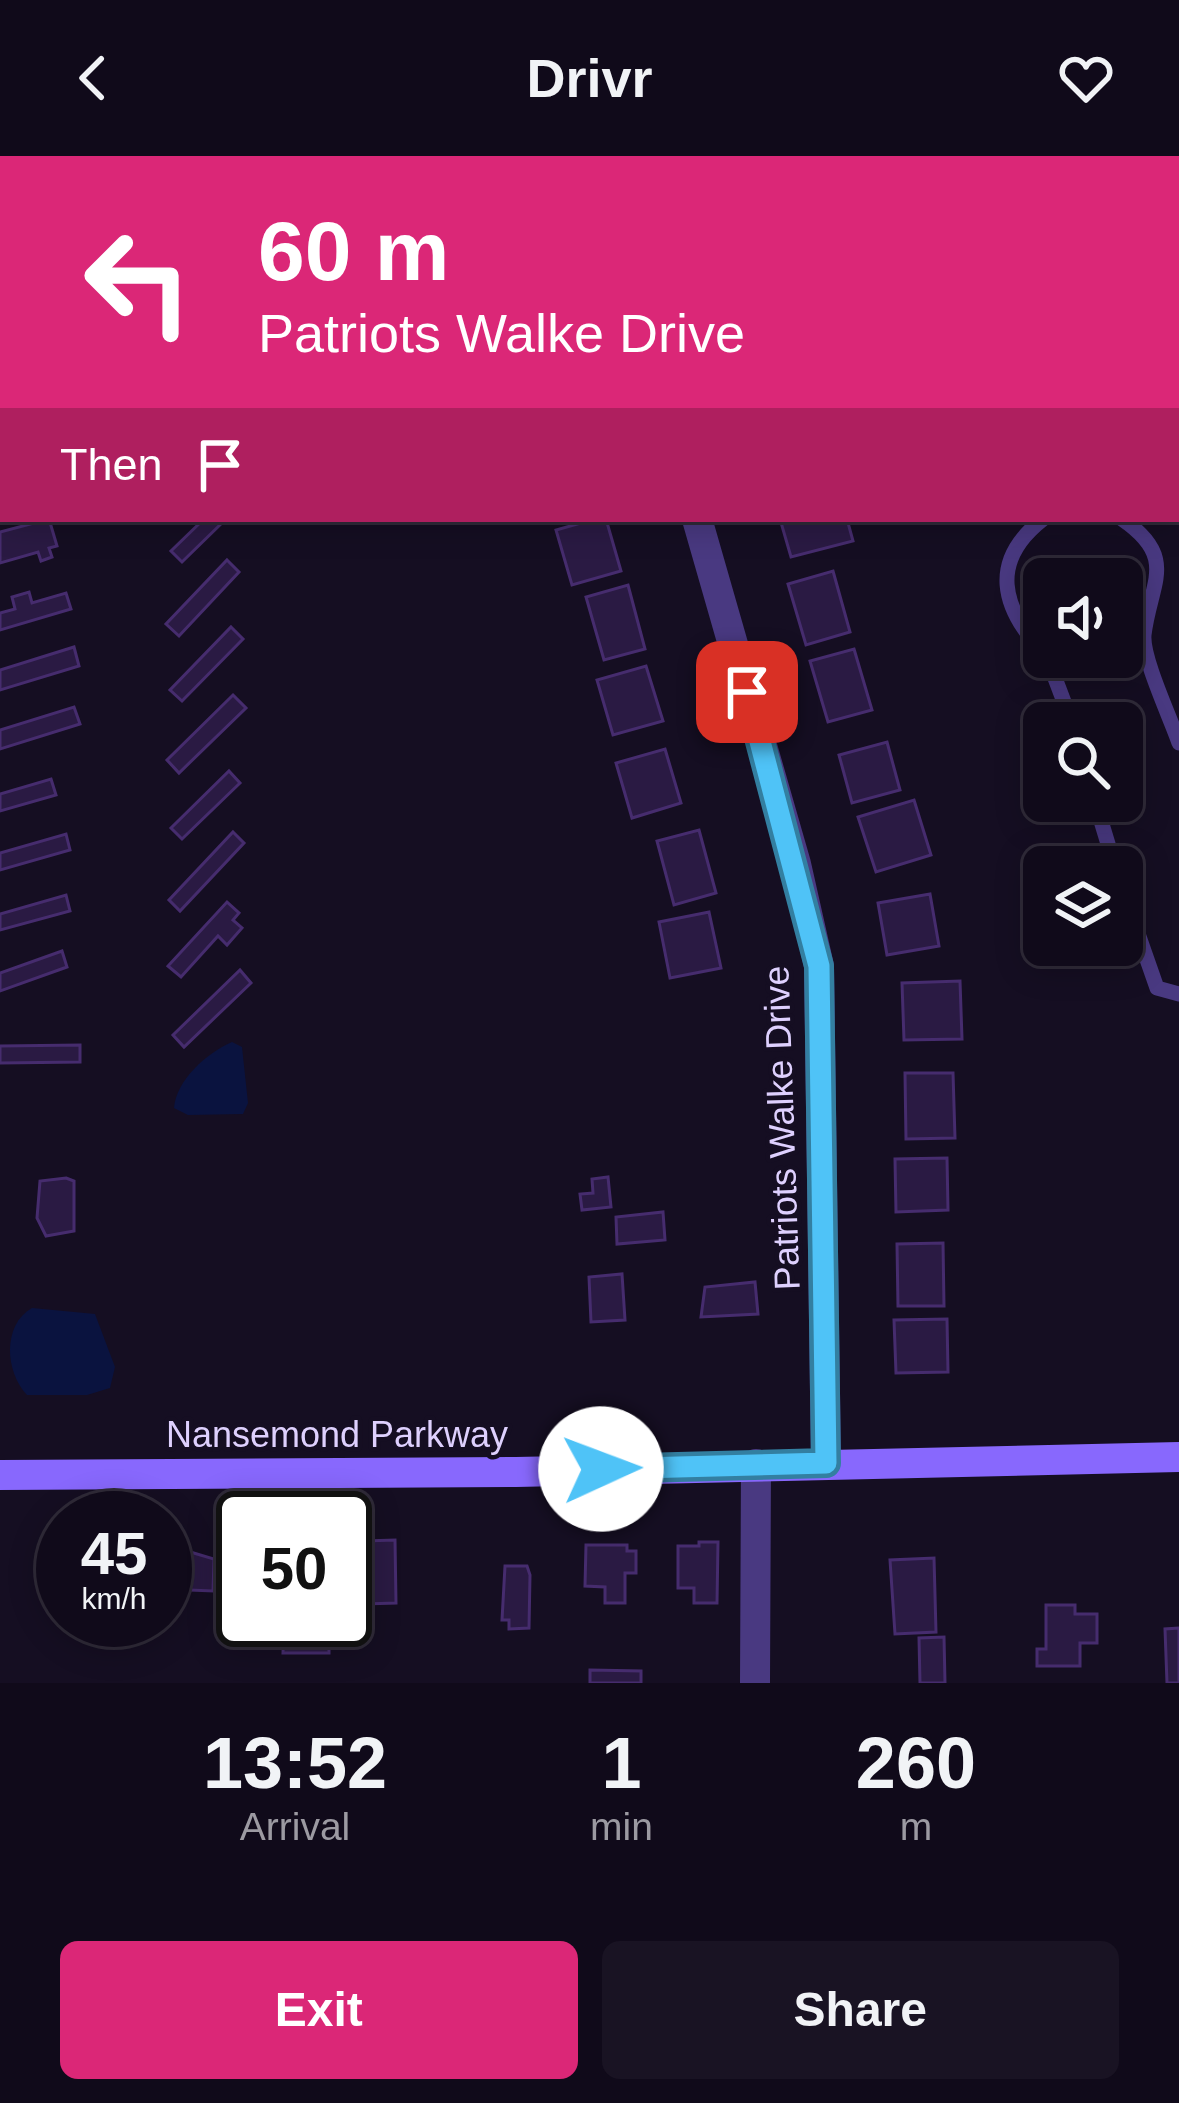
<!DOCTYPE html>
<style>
:root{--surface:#100a1a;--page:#191323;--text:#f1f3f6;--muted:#9c9aa2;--line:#302b39;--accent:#db2777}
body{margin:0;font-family:Helvetica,sans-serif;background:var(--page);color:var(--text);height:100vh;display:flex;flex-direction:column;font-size:45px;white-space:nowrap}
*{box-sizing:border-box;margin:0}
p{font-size:39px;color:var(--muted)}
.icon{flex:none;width:66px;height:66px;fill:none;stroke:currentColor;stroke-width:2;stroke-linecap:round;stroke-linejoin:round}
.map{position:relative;height:1527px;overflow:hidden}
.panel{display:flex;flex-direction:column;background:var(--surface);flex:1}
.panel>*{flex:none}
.top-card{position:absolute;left:0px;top:0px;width:1179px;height:366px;box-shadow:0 6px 30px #0003,0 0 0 3px var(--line);background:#db2777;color:#fff;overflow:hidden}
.tools{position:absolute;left:1023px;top:402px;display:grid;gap:24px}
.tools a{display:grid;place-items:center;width:120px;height:120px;border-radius:18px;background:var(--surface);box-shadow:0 6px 30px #0003,0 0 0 3px var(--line);font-size:60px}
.speed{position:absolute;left:36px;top:1335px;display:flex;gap:24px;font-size:60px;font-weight:700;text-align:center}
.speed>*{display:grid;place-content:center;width:156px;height:156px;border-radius:50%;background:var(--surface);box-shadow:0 6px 30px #0003,0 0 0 3px var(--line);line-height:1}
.speed small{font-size:30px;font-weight:400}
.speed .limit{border:6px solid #111;border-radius:18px;background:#fff;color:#111}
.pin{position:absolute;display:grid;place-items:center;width:102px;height:102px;color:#fff;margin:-51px;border-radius:24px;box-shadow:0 6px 18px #0006}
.me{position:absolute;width:132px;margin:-66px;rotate:88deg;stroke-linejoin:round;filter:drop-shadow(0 0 9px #0008)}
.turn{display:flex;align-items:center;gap:42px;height:252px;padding:0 60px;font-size:54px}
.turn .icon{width:156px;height:156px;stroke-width:2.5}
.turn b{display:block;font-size:84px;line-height:102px}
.then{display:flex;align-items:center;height:114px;padding:0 60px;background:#0003;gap:24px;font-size:45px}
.eta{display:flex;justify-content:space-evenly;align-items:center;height:204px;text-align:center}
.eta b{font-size:72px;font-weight:700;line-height:84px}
.primary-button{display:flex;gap:24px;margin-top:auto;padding:24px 60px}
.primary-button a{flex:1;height:138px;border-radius:18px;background:var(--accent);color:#fff;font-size:48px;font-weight:700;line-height:138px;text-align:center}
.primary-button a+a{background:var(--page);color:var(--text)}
header{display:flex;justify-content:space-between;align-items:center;height:156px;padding:0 60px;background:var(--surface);font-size:54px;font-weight:700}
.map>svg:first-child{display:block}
.water{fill:#0a133f}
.building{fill:#2a1a43;stroke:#462c6e;stroke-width:3}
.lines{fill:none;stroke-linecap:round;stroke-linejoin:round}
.service{stroke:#493981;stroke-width:15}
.minor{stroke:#493981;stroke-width:30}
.secondary{stroke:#8868fd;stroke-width:30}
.route-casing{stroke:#337fa1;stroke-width:30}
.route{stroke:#4fc3f7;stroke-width:21}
.labels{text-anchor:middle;stroke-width:9;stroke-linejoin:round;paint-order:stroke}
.street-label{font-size:36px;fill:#ded0fe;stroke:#150e22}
</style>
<header><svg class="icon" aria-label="back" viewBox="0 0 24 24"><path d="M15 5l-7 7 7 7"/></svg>Drivr<svg class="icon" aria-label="heart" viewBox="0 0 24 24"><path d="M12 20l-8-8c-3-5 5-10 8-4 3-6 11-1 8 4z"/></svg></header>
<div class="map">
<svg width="1179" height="1527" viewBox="0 0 1179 1527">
<rect width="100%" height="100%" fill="#150e22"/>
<!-- water -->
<g class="water">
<path d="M 232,886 L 242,891 L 248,947 L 243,958 L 188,959 L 174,952 C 176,924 207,897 232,886 Z"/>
<path d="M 32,1152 L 95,1158 L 115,1211 L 110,1232 L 87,1239 L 27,1239 C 5,1216 2,1169 32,1152 Z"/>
</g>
<!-- building -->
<g class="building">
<path d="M 49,363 L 57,390 L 49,392 L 52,401 L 41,405 L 38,396 L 0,407 L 0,376 Z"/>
<path d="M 204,363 L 226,363 L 182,406 L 171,395 Z"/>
<path d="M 595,363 L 606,363 L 621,415 L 572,429 L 556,374 Z"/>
<path d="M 780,363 L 847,363 L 853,385 L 791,401 Z"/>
<path d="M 227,404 L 239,416 L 179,480 L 166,468 Z"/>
<path d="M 833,415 L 850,476 L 806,489 L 788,428 Z"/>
<path d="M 628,429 L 645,493 L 604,504 L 586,441 Z"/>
<path d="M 29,436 L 32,447 L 66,437 L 71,453 L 0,474 L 0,457 L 15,453 L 12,441 Z"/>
<path d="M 231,471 L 243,483 L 182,545 L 170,534 Z"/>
<path d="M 74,491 L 79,510 L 0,534 L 0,514 Z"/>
<path d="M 854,493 L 872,554 L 828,566 L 810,505 Z"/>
<path d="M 646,510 L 663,565 L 613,579 L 597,524 Z"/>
<path d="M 233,539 L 246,552 L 179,617 L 167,604 Z"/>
<path d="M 74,551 L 80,568 L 0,593 L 0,574 Z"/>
<path d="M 887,586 L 900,634 L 852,647 L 839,599 Z"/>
<path d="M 665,593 L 681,647 L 632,662 L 616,607 Z"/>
<path d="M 229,615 L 240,627 L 182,683 L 171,672 Z"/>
<path d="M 51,623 L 56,639 L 0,655 L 0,638 Z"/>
<path d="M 914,644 L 931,699 L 876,716 L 858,661 Z"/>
<path d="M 699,674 L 716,737 L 674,749 L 657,685 Z"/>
<path d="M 233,676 L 244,687 L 180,755 L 169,744 Z"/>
<path d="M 66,678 L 70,694 L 0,714 L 0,697 Z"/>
<path d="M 930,738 L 939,790 L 887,799 L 878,747 Z"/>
<path d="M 66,739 L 70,755 L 0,774 L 0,758 Z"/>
<path d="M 227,746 L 239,757 L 233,764 L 242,772 L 227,789 L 218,780 L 181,821 L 168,810 Z"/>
<path d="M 709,756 L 721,812 L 670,822 L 659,766 Z"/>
<path d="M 62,795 L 67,811 L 0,835 L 0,817 Z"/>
<path d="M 240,814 L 251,827 L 184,891 L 173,879 Z"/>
<path d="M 960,825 L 962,883 L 904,884 L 902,827 Z"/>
<path d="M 80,889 L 80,906 L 0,907 L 0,890 Z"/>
<path d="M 905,917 L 953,917 L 955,982 L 906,983 Z"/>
<path d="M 947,1002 L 948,1054 L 896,1056 L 895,1003 Z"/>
<path d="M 608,1021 L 611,1051 L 582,1054 L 580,1038 L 593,1037 L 592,1023 Z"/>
<path d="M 66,1022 L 74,1025 L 74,1075 L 46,1080 L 37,1062 L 40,1025 Z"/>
<path d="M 663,1056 L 665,1084 L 617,1088 L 616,1061 Z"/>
<path d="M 943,1087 L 944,1150 L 898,1150 L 897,1088 Z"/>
<path d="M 622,1118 L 625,1164 L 591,1166 L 589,1121 Z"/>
<path d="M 755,1126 L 758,1158 L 701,1161 L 705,1131 Z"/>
<path d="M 947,1163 L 948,1216 L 896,1217 L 894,1164 Z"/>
<path d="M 395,1384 L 396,1447 L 364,1448 L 364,1385 Z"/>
<path d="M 699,1386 L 718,1386 L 717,1447 L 694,1447 L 694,1432 L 678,1432 L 678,1390 L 699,1390 Z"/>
<path d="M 586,1389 L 627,1389 L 627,1395 L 636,1395 L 636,1417 L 625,1417 L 625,1447 L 605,1447 L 605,1431 L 585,1430 Z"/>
<path d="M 187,1395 L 214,1403 L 213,1435 L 165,1433 L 165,1405 L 187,1403 Z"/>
<path d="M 934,1402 L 936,1476 L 895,1478 L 890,1404 Z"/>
<path d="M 505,1410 L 527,1410 L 530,1419 L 529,1472 L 509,1473 L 509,1464 L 502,1464 Z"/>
<path d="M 1046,1449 L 1075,1449 L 1075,1458 L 1097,1458 L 1097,1487 L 1080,1487 L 1080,1510 L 1037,1510 L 1037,1493 L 1046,1493 Z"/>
<path d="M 284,1470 L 329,1471 L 329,1497 L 283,1497 Z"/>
<path d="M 1179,1472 L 1179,1527 L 1167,1527 L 1165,1473 Z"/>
<path d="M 944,1481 L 945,1527 L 920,1527 L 919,1482 Z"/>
<path d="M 590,1514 L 641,1515 L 641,1527 L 590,1527 Z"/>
</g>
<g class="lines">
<!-- service -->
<g class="service">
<path d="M 1043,363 C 989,405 1001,452 1044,497"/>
<path d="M 1122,363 C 1179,402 1150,427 1144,479 C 1142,502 1171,563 1179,587"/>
<path d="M 1047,501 L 1072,567"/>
<path d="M 1095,645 L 1115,711"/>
<path d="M 1122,732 L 1157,832 L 1179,838"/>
</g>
<!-- minor -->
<g class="minor">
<path d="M 593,0 L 594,3"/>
<path d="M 697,363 L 796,708 L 819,810 L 826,1307"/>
<path d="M 755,1527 L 756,1308"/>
</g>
<!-- secondary -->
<path class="secondary" d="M 0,1319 L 516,1316 L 1179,1301"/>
</g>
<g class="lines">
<defs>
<path id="route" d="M 601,1313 L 826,1307 L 819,810 L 747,536"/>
</defs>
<!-- route casing -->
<use href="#route" class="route-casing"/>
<!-- route -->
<use href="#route" class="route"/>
</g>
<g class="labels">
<!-- street labels -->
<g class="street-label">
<text transform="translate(781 972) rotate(-92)" y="13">Patriots Walke Drive</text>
<text x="337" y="1291">Nansemond Parkway</text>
</g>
</g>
</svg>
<div class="tools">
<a><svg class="icon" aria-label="sound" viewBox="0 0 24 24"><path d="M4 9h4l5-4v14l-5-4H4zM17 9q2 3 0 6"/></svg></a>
<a><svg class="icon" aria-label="search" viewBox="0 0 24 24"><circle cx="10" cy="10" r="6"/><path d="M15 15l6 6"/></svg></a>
<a><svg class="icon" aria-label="layers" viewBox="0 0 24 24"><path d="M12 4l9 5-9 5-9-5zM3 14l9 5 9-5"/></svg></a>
</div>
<div class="speed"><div>45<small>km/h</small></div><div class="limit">50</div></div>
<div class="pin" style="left:747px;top:536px;background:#d93025"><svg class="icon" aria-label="arrive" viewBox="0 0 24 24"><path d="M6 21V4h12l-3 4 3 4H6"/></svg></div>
<svg class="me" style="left:601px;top:1313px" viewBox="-20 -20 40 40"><circle r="19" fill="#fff"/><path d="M0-13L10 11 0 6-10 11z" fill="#4fc3f7"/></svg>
<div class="top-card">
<div class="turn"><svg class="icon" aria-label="left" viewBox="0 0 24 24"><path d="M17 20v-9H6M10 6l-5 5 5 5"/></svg><div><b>60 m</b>Patriots Walke Drive</div></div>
<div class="then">Then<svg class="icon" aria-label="arrive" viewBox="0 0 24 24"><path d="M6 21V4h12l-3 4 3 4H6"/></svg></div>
</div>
</div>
<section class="panel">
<div class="eta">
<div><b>13:52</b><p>Arrival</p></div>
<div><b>1</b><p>min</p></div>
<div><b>260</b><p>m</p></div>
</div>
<div class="primary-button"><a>Exit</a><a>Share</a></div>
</section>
